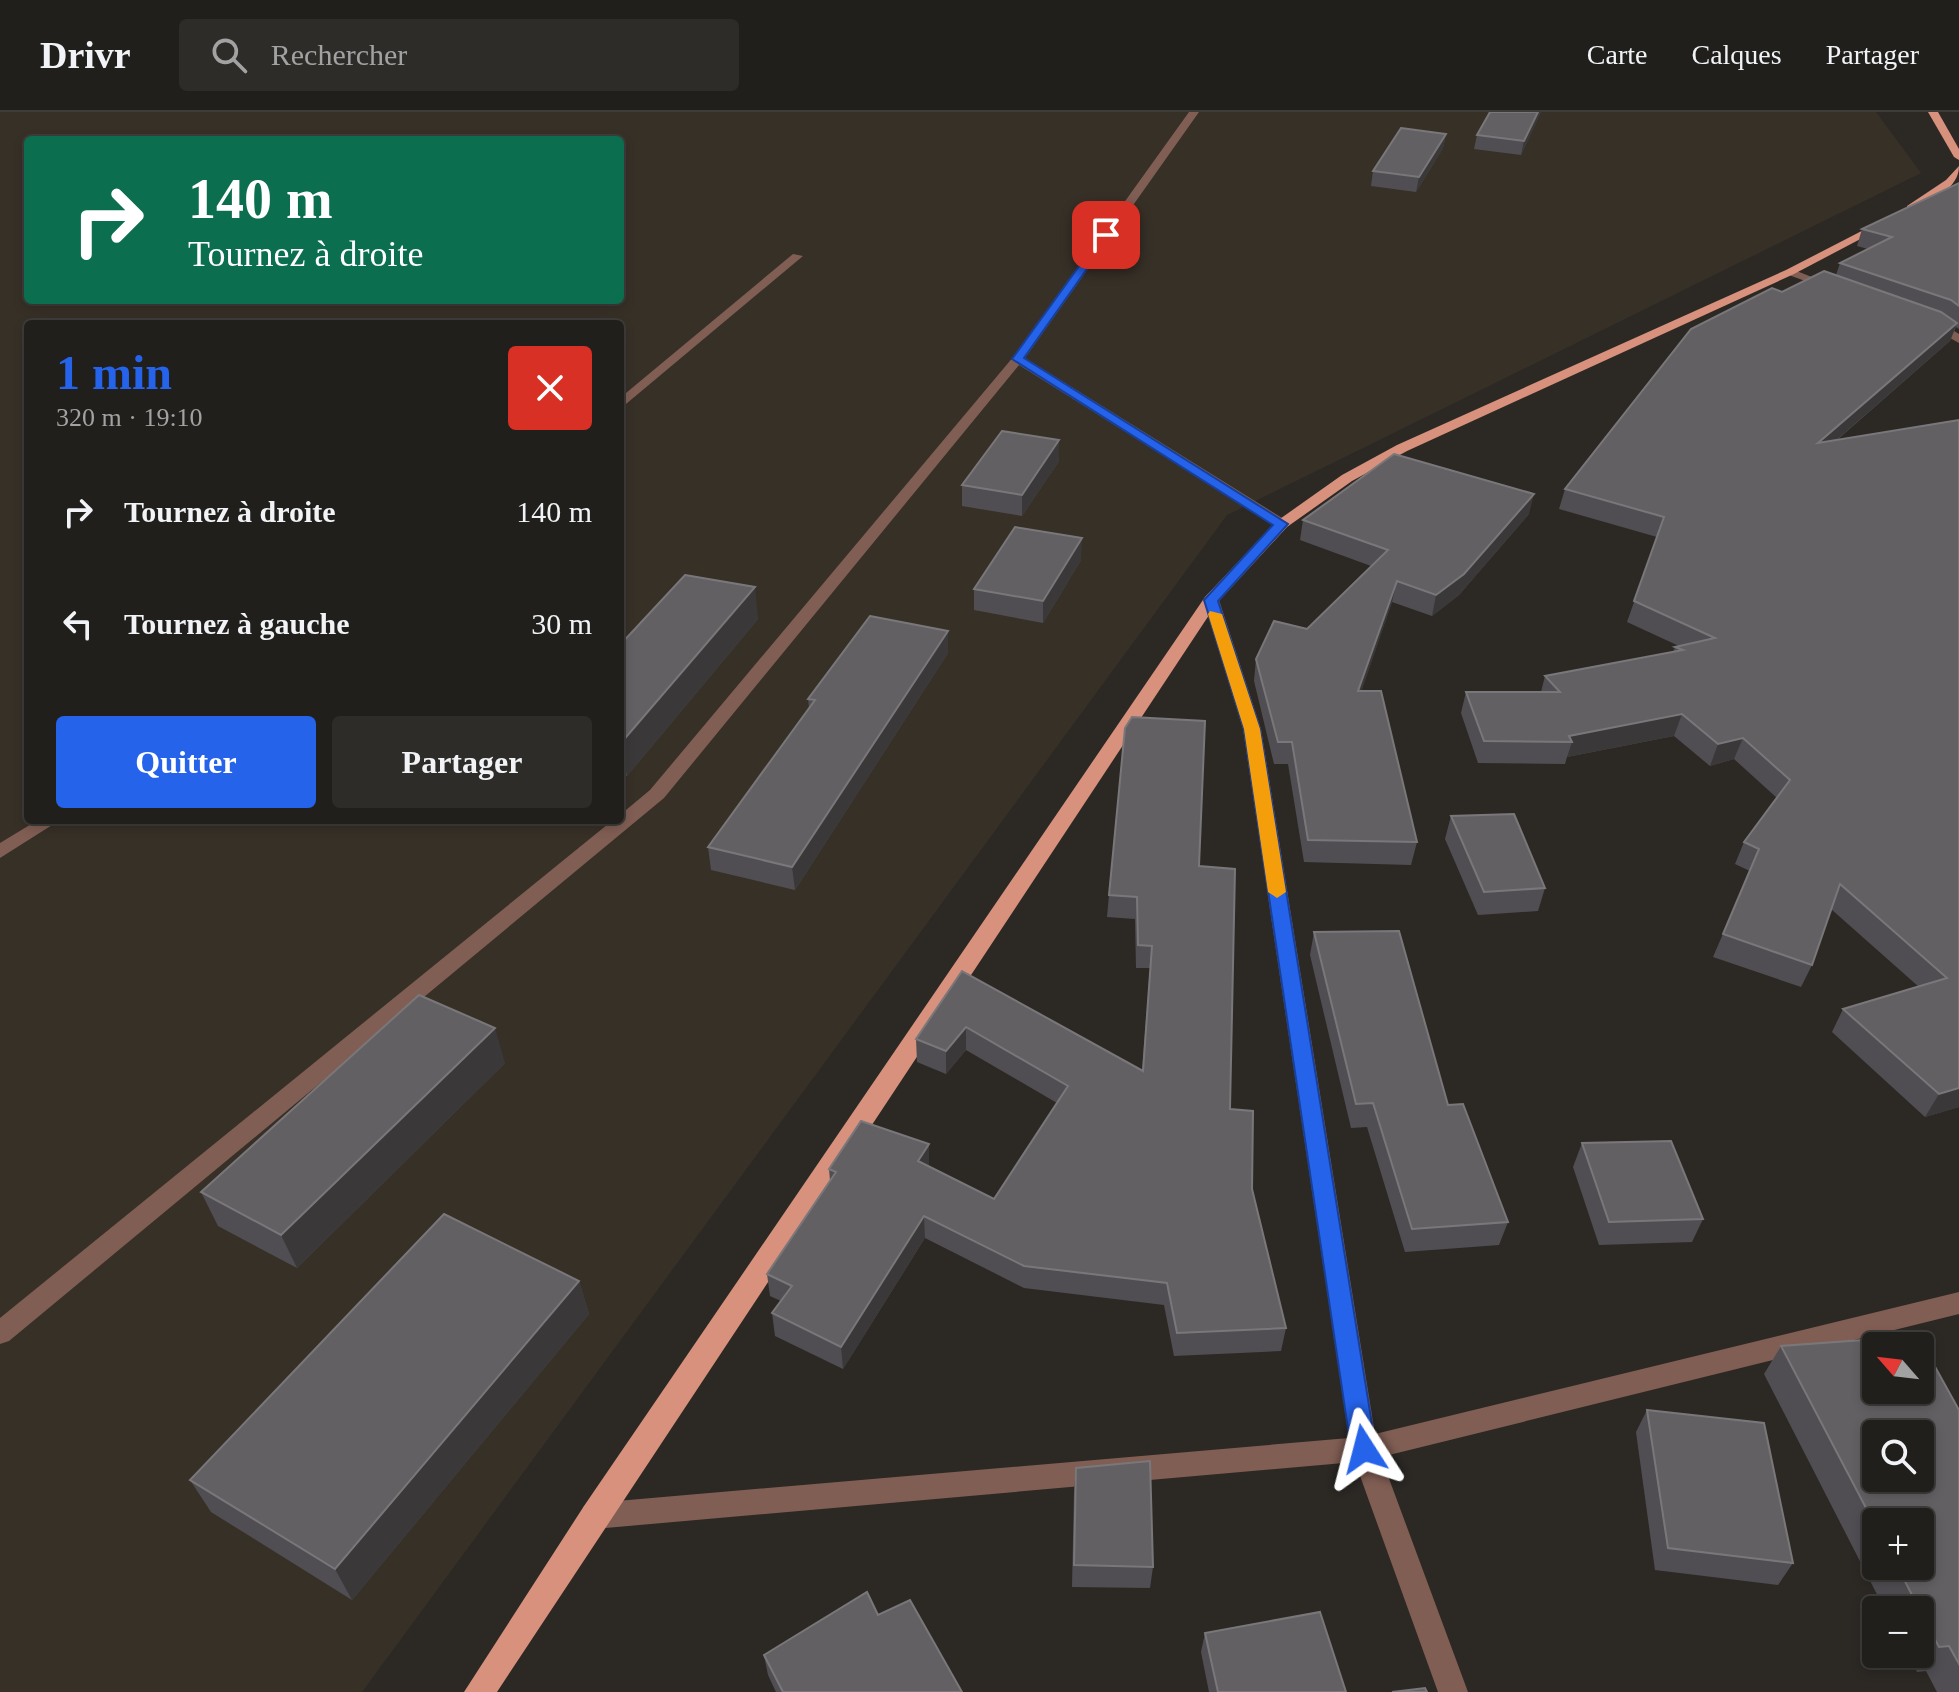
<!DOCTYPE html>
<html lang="fr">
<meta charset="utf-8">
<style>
:root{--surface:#211f1c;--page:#2d2c29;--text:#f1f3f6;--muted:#a2a2a3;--line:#3e3d3b;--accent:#2563eb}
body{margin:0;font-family:Georgia,serif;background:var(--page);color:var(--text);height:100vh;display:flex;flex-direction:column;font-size:30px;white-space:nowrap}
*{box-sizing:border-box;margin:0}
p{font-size:26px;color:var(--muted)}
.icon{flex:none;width:44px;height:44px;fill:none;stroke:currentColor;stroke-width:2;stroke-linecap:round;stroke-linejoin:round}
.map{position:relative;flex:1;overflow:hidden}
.side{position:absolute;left:24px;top:208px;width:600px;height:504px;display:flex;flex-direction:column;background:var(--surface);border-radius:8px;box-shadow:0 4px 12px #0003,0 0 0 2px var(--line)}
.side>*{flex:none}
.banner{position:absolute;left:24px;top:24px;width:600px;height:168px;border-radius:8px;box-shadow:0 4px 12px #0003,0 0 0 2px var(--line);background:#0b6e4f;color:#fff;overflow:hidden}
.needle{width:52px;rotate:298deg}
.fabs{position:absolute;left:1862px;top:1220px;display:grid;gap:16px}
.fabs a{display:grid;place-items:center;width:72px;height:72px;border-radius:8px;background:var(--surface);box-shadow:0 4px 12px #0003,0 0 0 2px var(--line);font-size:40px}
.pin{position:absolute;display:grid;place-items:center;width:68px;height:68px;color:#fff;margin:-34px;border-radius:16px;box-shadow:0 4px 12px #0006}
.me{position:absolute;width:88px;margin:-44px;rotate:351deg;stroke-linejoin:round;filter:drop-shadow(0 0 6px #0008)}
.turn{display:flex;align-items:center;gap:28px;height:168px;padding:0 32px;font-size:36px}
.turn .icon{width:104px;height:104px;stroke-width:2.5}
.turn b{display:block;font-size:56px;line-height:68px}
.round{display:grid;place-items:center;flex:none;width:84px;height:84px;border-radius:8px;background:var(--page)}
.summary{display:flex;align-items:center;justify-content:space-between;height:136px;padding:0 32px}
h1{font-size:48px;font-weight:600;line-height:60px;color:var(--accent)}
.primary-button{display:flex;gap:16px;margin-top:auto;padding:16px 32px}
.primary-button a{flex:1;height:92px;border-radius:8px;background:var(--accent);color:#fff;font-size:32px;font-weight:600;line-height:92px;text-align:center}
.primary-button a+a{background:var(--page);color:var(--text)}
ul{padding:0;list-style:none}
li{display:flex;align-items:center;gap:24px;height:112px;padding:0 32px}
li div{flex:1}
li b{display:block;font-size:30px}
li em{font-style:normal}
header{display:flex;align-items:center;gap:48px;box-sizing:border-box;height:112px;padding:0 40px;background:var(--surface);border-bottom:2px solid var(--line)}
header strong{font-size:38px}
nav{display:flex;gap:44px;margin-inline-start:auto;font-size:28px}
.search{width:560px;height:72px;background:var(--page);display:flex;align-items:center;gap:20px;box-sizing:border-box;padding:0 28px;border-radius:8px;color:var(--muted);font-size:30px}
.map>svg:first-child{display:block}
.built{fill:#373027;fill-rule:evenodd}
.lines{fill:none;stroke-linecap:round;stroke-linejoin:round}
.minor{fill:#815e54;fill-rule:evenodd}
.major{fill:#d7917d;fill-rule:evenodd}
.wall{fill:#514e53;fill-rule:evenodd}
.shaded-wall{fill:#3b3839}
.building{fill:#636064;stroke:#7a777a;stroke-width:2;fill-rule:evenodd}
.route{fill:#2563eb;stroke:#184099;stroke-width:2}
.slow{fill:#f59e0b}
</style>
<header>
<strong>Drivr</strong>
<div class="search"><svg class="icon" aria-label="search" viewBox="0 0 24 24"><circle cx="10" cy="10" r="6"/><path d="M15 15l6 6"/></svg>Rechercher</div>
<nav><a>Carte</a><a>Calques</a><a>Partager</a></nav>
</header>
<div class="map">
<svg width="1959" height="1580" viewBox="0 0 1959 1580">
<rect width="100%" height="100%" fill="#2c2925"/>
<!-- built -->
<path class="built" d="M 0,0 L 1876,0 L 1921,61 L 1227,403 L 362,1580 L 0,1580 ZM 28,28 L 620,28 L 620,188 L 28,188 ZM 28,212 L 620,212 L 620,708 L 28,708 Z"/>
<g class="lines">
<!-- minor -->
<g class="minor">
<path d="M 1189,0 L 1199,0 L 1025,246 L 1287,409 L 1287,415 L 1277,415 L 1019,253 L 664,686 L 9,1229 L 0,1232 L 0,1206 L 613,708 L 620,708 L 620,703 L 650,678 L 1014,244 Z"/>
<path d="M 793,142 L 803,144 L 620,297 L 620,286 Z"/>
<path d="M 1786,158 L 1794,158 L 1840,176 L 1830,178 L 1786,162 Z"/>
<path d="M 1925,206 L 1933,206 L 1959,222 L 1959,231 L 1925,212 Z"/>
<path d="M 1211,483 L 1219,488 L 1261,617 L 1375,1322 L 1959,1180 L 1959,1202 L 1381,1345 L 1468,1580 L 1438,1580 L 1355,1350 L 594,1417 L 584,1414 L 580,1404 L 584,1394 L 594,1391 L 1349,1326 L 1243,617 L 1203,488 Z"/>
<path d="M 38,708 L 60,708 L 0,746 L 0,731 Z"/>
</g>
<!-- major -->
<g class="major">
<path d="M 1928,0 L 1938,0 L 1959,37 L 1959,48 L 1954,45 Z"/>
<path d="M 1959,54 C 1959,77 1932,87 1915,98 L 1907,98 L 1907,94 L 1946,68 Z"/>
<path d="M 1883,108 L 1887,109 L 1887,113 L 1794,162 L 1407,339 L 1352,369 L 1287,415 L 1217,491 L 497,1580 L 464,1580 L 584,1394 L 1205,485 L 1277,409 L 1342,363 L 1397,333 L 1786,158 Z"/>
</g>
</g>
<!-- wall -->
<g class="wall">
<path d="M 1490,0 L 1541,0 L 1521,43 L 1474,37 L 1477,23 Z"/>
<path d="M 1446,22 L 1443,36 L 1416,80 L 1371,74 L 1373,59 Z"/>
<path d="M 1959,71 L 1959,217 L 1956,215 L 1950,229 L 1837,328 L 1959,308 L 1959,995 L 1925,1005 L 1832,920 L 1843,897 L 1919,875 L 1831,797 L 1812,853 L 1801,875 L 1713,845 L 1750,759 L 1735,752 L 1744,730 L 1777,686 L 1734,647 L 1710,654 L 1674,624 L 1567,645 L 1565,652 L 1478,651 L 1461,601 L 1466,580 L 1541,580 L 1545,564 L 1673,540 L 1675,535 L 1679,534 L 1627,510 L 1657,425 L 1559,397 L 1565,377 L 1782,180 L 1836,163 L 1840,151 L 1868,137 L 1857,134 L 1862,117 Z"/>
<path d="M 1059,349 L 1022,404 L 962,394 L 962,373 Z"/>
<path d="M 1529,402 L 1459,483 L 1432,504 L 1392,490 L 1361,579 L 1417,730 L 1411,753 L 1304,750 L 1288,652 L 1274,652 L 1254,569 L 1256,547 L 1307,517 L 1371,454 L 1300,428 L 1303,408 Z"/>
<path d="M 1081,448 L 1043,511 L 974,498 L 974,477 Z"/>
<path d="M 758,507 L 627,664 L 620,662 L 620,533 Z"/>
<path d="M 948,519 L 948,541 L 795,778 L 711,758 L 708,735 L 809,596 L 808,587 Z"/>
<path d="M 1451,704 L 1545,776 L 1538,799 L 1478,803 L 1445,727 Z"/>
<path d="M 1199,754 L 1230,997 L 1252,1077 L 1286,1216 L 1281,1239 L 1174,1244 L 1164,1193 L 1024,1176 L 925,1126 L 843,1257 L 775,1224 L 772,1201 L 781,1189 L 770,1184 L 767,1162 L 830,1069 L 829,1057 L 929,1055 L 994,1087 L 1057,991 L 966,938 L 946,962 L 917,950 L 916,927 L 962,859 L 1142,959 L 1150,856 L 1136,856 L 1135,807 L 1107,805 L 1109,783 Z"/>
<path d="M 1314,820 L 1448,993 L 1508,1110 L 1499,1133 L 1405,1140 L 1367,1015 L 1351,1016 L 1310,843 Z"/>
<path d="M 505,951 L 297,1156 L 218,1114 L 201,1080 Z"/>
<path d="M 1582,1031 L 1703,1107 L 1692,1130 L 1599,1133 L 1573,1055 Z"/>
<path d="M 579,1169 L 589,1202 L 352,1488 L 211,1400 L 190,1368 Z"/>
<path d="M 1781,1234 L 1959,1298 L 1959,1580 L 1937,1580 L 1926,1559 L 1917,1560 L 1908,1542 L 1920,1542 L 1920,1498 L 1885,1498 L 1764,1262 ZM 1876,1410 L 1920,1454 L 1876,1454 Z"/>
<path d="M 1647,1298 L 1793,1451 L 1778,1473 L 1655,1458 L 1636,1320 Z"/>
<path d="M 1076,1356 L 1153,1455 L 1150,1476 L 1072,1475 L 1074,1378 Z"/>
<path d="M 878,1503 L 962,1580 L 776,1580 L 768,1563 L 764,1543 Z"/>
<path d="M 1205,1521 L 1346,1580 L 1209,1580 L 1201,1540 Z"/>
</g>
<!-- shaded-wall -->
<g class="shaded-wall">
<path d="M 1538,0 L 1541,0 L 1521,43 L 1524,29 Z"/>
<path d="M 1446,22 L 1443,36 L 1416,80 L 1419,65 Z"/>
<path d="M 1957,211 L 1950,229 L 1811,350 L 1818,331 Z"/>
<path d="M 1059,328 L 1059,349 L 1022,404 L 1022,383 Z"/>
<path d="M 1534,382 L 1529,402 L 1459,483 L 1432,504 L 1436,483 Z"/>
<path d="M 1082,426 L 1081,448 L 1043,511 L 1043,489 Z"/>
<path d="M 1397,469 L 1392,490 L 1354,601 L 1358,579 Z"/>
<path d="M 755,475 L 758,507 L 627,664 L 621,631 Z"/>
<path d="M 948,519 L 948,541 L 795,778 L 792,755 Z"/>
<path d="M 1682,602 L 1674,624 L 1567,645 L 1572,630 L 1569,624 Z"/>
<path d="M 1743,626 L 1734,647 L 1710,654 L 1718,632 Z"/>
<path d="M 966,915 L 966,938 L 946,962 L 946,939 Z"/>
<path d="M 495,916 L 505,951 L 297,1156 L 281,1123 Z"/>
<path d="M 1959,976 L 1959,995 L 1925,1005 L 1939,982 Z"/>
<path d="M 929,1032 L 929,1055 L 918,1049 Z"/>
<path d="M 924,1104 L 925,1126 L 843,1257 L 841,1235 Z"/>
<path d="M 579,1169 L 589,1202 L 352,1488 L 335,1457 Z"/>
</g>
<!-- building -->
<g class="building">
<path d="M 1490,0 L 1538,0 L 1524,29 L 1477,23 Z"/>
<path d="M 1401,16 L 1446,22 L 1419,65 L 1373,59 Z"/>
<path d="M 1959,71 L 1959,194 L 1951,188 L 1840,151 L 1892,125 L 1862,117 Z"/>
<path d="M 1824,159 L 1941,200 L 1957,211 L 1818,331 L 1959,308 L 1959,976 L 1939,982 L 1843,897 L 1947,866 L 1840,772 L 1812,853 L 1723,822 L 1759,737 L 1744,730 L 1790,668 L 1743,626 L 1718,632 L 1682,602 L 1569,624 L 1572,630 L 1484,629 L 1466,580 L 1560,580 L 1545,564 L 1683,538 L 1675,535 L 1715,526 L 1634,489 L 1664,405 L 1565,377 L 1691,217 L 1772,176 L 1782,180 Z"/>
<path d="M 1002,319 L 1059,328 L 1022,383 L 962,373 Z"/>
<path d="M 1394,342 L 1534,382 L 1464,462 L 1436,483 L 1397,469 L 1358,579 L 1381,579 L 1417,730 L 1308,728 L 1292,630 L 1278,630 L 1256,547 L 1274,509 L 1307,517 L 1388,438 L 1303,408 Z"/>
<path d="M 1015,415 L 1082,426 L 1043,489 L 974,477 Z"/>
<path d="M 685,463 L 755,475 L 621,631 L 620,630 L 620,533 Z"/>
<path d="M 870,504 L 948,519 L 792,755 L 708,735 L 815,588 L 808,587 Z"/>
<path d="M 1132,605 L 1205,609 L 1199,754 L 1235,757 L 1230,997 L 1253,999 L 1252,1077 L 1286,1216 L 1177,1221 L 1167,1171 L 1024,1154 L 924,1104 L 841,1235 L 772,1201 L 792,1174 L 767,1162 L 836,1060 L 829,1057 L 861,1009 L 929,1032 L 918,1049 L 994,1087 L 1068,974 L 966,915 L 946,939 L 916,927 L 962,859 L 1143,959 L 1152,834 L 1138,833 L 1137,785 L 1109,783 L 1125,616 Z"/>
<path d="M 1514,702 L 1545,776 L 1484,780 L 1451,704 Z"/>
<path d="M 1399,819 L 1448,993 L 1463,992 L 1508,1110 L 1412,1117 L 1373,991 L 1356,992 L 1314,820 Z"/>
<path d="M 419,883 L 495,916 L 281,1123 L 201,1080 Z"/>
<path d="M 1671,1029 L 1703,1107 L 1609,1110 L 1582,1031 Z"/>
<path d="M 444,1102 L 579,1169 L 335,1457 L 190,1368 Z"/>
<path d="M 1918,1224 L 1959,1298 L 1959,1552 L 1949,1534 L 1939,1535 L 1897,1454 L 1920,1454 L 1920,1410 L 1876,1410 L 1876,1415 L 1781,1234 ZM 1876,1234 L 1920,1234 L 1920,1278 L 1876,1278 ZM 1876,1322 L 1920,1322 L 1920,1366 L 1876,1366 Z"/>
<path d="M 1647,1298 L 1764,1311 L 1793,1451 L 1668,1436 Z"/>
<path d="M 1150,1349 L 1153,1455 L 1074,1453 L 1076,1356 Z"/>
<path d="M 867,1480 L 878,1503 L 910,1488 L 962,1580 L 783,1580 L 764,1543 Z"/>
<path d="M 1320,1500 L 1346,1580 L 1218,1580 L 1205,1521 Z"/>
<path d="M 1425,1576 L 1427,1580 L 1392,1580 Z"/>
</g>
<!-- route -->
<path class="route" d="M 1103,121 L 1111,123 L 1024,246 L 1288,412 L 1218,489 L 1260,617 L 1376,1337 L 1373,1345 L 1364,1349 L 1355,1345 L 1351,1337 L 1244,617 L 1204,488 L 1273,413 L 1012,247 Z"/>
<!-- slow -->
<path class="slow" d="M 1210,499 L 1222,502 L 1260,617 L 1286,780 L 1277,786 L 1268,780 L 1244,617 L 1208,502 Z"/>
</svg>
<div class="fabs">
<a><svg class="needle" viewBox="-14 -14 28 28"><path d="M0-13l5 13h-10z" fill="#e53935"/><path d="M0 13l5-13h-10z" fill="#a2a2a3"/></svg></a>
<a><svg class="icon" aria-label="search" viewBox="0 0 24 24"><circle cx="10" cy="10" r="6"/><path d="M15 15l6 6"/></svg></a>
<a>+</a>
<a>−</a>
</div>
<div class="pin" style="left:1106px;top:123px;background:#d93025"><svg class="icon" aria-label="arrive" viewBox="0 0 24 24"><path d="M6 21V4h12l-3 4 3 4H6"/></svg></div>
<svg class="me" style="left:1364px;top:1337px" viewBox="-20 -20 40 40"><path d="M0-17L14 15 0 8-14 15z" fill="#2563eb" stroke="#fff" stroke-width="4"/></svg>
<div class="banner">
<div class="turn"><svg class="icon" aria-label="right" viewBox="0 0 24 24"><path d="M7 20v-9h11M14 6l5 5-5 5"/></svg><div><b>140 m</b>Tournez à droite</div></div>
</div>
<section class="side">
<div class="summary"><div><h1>1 min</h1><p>320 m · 19:10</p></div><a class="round" style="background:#d93025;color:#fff"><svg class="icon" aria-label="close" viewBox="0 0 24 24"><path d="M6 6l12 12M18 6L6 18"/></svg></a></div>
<ul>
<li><svg class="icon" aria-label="right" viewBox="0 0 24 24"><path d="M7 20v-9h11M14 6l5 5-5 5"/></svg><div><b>Tournez à droite</b></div><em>140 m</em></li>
<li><svg class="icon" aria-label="left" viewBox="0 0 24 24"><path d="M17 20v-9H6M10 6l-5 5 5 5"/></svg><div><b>Tournez à gauche</b></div><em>30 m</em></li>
</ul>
<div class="primary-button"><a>Quitter</a><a>Partager</a></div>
</section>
</div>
